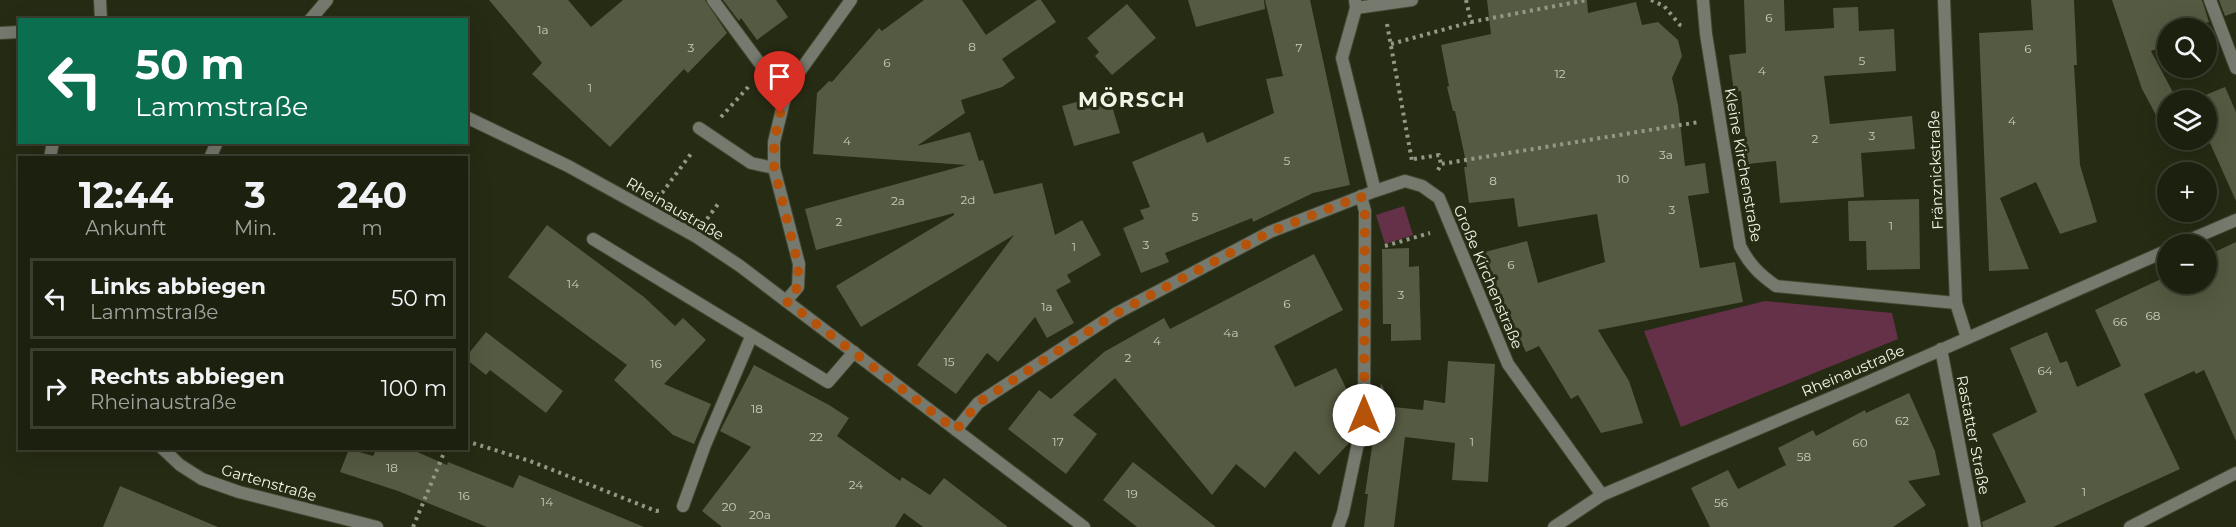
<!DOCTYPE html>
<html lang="de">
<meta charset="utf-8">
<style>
:root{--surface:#1c200f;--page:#292d1d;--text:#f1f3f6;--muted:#a0a39e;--line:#3a3e2f}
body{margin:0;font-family:Montserrat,sans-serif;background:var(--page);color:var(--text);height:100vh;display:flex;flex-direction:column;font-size:22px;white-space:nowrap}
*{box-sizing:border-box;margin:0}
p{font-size:20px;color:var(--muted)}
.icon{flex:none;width:33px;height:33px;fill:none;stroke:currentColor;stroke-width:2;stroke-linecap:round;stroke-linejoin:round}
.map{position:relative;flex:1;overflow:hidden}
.sheet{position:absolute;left:18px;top:156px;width:450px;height:294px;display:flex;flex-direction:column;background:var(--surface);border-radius:0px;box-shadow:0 6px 24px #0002,0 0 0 2px var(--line)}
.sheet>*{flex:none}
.guide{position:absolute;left:18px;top:18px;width:450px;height:126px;border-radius:0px;box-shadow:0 6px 24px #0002,0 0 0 2px var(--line);background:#0b6e4f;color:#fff;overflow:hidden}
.tools{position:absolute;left:2157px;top:18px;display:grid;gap:12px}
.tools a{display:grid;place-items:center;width:60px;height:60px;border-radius:50%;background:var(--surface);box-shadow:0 6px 24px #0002,0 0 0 2px var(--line);font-size:30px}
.pin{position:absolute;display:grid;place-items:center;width:51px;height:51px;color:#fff;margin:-62px -26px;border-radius:50% 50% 50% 0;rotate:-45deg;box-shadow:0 0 6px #0007}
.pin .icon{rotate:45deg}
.me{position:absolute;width:66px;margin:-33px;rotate:0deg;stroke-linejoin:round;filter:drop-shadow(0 0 4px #0008)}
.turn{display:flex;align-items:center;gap:21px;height:126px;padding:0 18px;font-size:27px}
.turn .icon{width:78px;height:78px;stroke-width:2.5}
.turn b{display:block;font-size:42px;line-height:51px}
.eta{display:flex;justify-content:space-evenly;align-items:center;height:102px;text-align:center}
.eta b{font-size:36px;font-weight:700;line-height:42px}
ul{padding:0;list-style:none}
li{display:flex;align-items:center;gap:18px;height:81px;margin:0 12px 9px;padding:0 6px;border:3px solid var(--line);border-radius:0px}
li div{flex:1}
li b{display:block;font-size:22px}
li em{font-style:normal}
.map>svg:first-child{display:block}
.green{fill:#653149}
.building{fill:#555a42}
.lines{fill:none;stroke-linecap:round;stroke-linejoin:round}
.service-casing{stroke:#424731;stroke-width:14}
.minor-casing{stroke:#424731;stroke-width:14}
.tertiary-casing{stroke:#424731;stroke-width:14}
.path{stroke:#949987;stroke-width:4;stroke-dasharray:3 4.5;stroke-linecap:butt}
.service{stroke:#76796d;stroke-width:12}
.minor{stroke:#76796d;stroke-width:12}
.tertiary{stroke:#76796d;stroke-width:12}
.route{stroke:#b45309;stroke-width:10;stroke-dasharray:0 18}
.labels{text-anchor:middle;stroke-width:6;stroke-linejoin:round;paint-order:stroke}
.number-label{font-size:12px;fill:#c9cebd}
.street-label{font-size:15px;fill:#f0f4e6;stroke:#262b14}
.district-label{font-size:21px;font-weight:bold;letter-spacing:1.5px;fill:#f0f4e6;stroke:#262b14}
</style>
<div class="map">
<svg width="2236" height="527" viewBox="0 0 2236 527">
<rect width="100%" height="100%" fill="#262b14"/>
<!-- green -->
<g class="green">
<path d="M 1404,206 L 1413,235 L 1385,244 L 1376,215 Z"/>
<path d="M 1765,301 L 1892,313 L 1898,339 L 1681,427 L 1644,331 Z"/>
</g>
<!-- building -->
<g class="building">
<path d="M 489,0 L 568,0 L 591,27 L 623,0 L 705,0 L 727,33 L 688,73 L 684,69 L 610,147 L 532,74 L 542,63 Z"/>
<path d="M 723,0 L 776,0 L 788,17 L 757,40 L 741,18 L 739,21 Z"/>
<path d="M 924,0 L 962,0 L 986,35 L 1037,0 L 1041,0 L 1056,22 L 1002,59 L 1015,78 L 1002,87 L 961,100 L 965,113 L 917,146 L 970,132 L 979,161 L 983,160 L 994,194 L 1042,183 L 1055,235 L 1082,220 L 1101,255 L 1067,275 L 1071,282 L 1056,290 L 1074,323 L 1047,338 L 1035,317 L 998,362 L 987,353 L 956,394 L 917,365 L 1014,235 L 861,327 L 836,286 L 954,215 L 954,213 L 816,250 L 805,209 L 966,165 L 813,154 L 817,93 L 829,81 L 832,82 L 879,28 L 882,31 Z"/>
<path d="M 1188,0 L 1264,0 L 1265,9 L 1196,27 Z"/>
<path d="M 1265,0 L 1310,0 L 1350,185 L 1313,193 L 1253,222 L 1252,218 L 1165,253 L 1169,262 L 1141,273 L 1123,228 L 1144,219 L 1140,210 L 1150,207 L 1132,162 L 1203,132 L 1207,143 L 1274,113 L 1266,79 L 1283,76 Z"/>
<path d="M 1487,0 L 1587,0 L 1588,13 L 1636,2 L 1642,25 L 1658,22 L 1678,40 L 1682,56 L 1672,78 L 1678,105 L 1685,166 L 1705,163 L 1709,193 L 1688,196 L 1700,268 L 1735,262 L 1743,302 L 1598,330 L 1629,381 L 1643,423 L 1601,433 L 1578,395 L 1571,399 L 1539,346 L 1526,352 L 1495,292 L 1485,252 L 1527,241 L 1538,283 L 1605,262 L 1597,214 L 1518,227 L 1514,198 L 1469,203 L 1464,167 L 1467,167 L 1455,111 L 1453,111 L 1447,87 L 1449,86 L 1441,45 L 1491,34 Z"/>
<path d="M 1744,0 L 1784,0 L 1785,31 L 1834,28 L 1833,8 L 1858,7 L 1859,31 L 1894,29 L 1896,71 L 1824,76 L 1830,124 L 1912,116 L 1915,149 L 1861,153 L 1864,197 L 1780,203 L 1776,161 L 1748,164 L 1741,91 L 1734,92 L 1729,55 L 1746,53 Z"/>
<path d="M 2031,0 L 2074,0 L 2077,65 L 2074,65 L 2080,165 L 2097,222 L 2060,234 L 2036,182 L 2000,198 L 2029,269 L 1989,271 L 1979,33 L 2033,30 Z"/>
<path d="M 2112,0 L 2202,0 L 2209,22 L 2190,28 L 2168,28 L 2168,45 L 2151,51 L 2177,100 L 2168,100 L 2168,112 L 2157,117 L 2142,89 Z"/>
<path d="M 2219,0 L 2236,0 L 2236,12 L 2225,16 Z"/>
<path d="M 1127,4 L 1156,38 L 1112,75 L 1095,56 L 1099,52 L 1087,38 Z"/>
<path d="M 2225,87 L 2236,112 L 2236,201 L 2210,143 L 2190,151 L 2186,140 L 2206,140 L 2206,100 L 2193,100 Z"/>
<path d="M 1108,93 L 1120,133 L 1074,146 L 1062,106 Z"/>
<path d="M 1919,199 L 1920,269 L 1867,270 L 1866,241 L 1849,241 L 1848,201 Z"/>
<path d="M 547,225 L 644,297 L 675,326 L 683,318 L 706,340 L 664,384 L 711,404 L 694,444 L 673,435 L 614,380 L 627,365 L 508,277 Z"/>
<path d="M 2236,242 L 2236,441 L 2204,370 L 2196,374 L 2194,371 L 2144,394 L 2180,469 L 2053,527 L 1983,527 L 1982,522 L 2026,502 L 1992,434 L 2037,412 L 2010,348 L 2047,332 L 2060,363 L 2067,361 L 2077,387 L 2121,366 L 2095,310 L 2161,279 L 2163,284 L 2206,284 L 2206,256 Z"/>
<path d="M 1409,248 L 1409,267 L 1419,266 L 1421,340 L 1391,341 L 1391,324 L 1383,324 L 1382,249 Z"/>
<path d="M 1314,254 L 1343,310 L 1274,346 L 1295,387 L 1336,368 L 1353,402 L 1356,402 L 1356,414 L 1350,442 L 1319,475 L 1295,451 L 1265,488 L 1236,464 L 1212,495 L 1115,378 L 1073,415 L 1097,434 L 1066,474 L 1008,429 L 1039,390 L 1051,399 L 1104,352 L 1164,318 L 1170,329 Z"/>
<path d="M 486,332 L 563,391 L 546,413 L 490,370 L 486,375 L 466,359 L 466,357 Z"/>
<path d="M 1448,361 L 1495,364 L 1488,482 L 1452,480 L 1455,443 L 1405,437 L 1394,527 L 1364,527 L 1368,494 L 1365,494 L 1377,413 L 1372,418 L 1372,404 L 1378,405 L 1381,383 L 1393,407 L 1423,410 L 1424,400 L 1445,403 Z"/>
<path d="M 754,365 L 829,405 L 849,418 L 837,436 L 900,481 L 902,477 L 930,495 L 944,478 L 1008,527 L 923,527 L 904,513 L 895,527 L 722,527 L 702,511 L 751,447 L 720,431 Z"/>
<path d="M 1909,393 L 1935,451 L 1940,475 L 1908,481 L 1926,505 L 1893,527 L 1710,527 L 1691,488 L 1728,470 L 1738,489 L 1786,465 L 1778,448 L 1813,430 L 1816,436 L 1865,410 L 1866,413 Z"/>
<path d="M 377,448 L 408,448 L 447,465 L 448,462 L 513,488 L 519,475 L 644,527 L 487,527 L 398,491 L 340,472 L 349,449 L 373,456 Z"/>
<path d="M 1133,462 L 1216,527 L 1137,527 L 1103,500 Z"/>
<path d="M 120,486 L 218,527 L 103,527 Z"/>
</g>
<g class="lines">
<defs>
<g id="service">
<path d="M 713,0 L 764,69 L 787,89"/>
<path d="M 699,128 L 751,163 L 774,168"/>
<path d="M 593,239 L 828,382 L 854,352"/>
<path d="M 683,506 L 705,445 L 751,337"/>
</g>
<g id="minor">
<path d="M 100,0 L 101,20"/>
<path d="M 1355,0 L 1356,8 L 1342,58 L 1375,191"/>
<path d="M 1703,0 L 1706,34 L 1740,246 C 1749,264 1759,274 1776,286 L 1956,303"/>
<path d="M 1944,0 L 1956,303 L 1967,338"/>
<path d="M 2210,0 L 2236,68"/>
<path d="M 1356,8 L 1412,0"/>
<path d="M 310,20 L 327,0"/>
<path d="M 50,158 L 53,142"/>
<path d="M 210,158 L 217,142"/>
<path d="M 786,301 L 798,287 L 799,264 L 774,168 L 774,142 L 787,89 L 851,0"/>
<path d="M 1941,349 L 1975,527"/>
<path d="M 956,430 L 978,403 L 1115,314 L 1270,232 L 1375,191 L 1405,181 L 1422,186 L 1439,198 L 1508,364 L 1602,495"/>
<path d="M 162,448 L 180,465 L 202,479 L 239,492 L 377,527"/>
<path d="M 1338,527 L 1343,513 L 1364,415 L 1365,211 L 1361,196"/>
<path d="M 2130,527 L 2236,473"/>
</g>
<g id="tertiary">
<path d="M 0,33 L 20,32"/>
<path d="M 466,117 L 568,166 L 695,236 L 740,266 L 1084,527"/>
<path d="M 2180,244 L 2236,220"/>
<path d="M 1554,527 L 1602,495 L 1861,385 L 2168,250"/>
</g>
</defs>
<!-- service casing -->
<use href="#service" class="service-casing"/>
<!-- minor casing -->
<use href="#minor" class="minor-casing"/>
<!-- tertiary casing -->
<use href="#tertiary" class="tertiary-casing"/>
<!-- path -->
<g class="path">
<path d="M 1466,0 L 1471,22 L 1587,0"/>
<path d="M 1651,0 L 1664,6 L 1680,25 L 1685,27"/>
<path d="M 1387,24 L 1412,161"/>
<path d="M 1391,44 L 1471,22"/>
<path d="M 721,117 L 750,85"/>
<path d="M 1414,159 L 1439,155 L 1441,164"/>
<path d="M 1438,170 L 1441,164 L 1699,122"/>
<path d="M 662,193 L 693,151"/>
<path d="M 707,219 L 718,204"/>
<path d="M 1385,246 L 1430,233"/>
<path d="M 466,441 L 530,461 L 656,511 L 663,510"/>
<path d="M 413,527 L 446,448"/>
</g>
<!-- service -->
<use href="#service" class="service"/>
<!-- minor -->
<use href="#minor" class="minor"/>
<!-- tertiary -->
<use href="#tertiary" class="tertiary"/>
</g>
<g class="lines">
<!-- route -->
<path class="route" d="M 780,113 L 774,142 L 774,168 L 798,264 L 798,287 L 786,301 L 956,430 L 978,403 L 1115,314 L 1270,232 L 1361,196 L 1365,211 L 1364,415"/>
</g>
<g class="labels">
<!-- number labels -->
<g class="number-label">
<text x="1769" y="22">6</text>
<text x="543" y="34">1a</text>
<text x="972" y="51">8</text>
<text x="691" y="52">3</text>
<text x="1299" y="52">7</text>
<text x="2028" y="53">6</text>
<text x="1862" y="65">5</text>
<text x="887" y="67">6</text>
<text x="1762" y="75">4</text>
<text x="1560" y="78">12</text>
<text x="590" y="92">1</text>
<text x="2012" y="125">4</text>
<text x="1872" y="140">3</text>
<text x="1815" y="143">2</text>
<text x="847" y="145">4</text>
<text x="1666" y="159">3a</text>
<text x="1287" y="165">5</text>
<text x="1623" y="183">10</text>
<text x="1493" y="185">8</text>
<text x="968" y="204">2d</text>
<text x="898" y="205">2a</text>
<text x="1672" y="214">3</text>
<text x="1195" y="221">5</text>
<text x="839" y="226">2</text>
<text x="1891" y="230">1</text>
<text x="1146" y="249">3</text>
<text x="1074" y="251">1</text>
<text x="1511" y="269">6</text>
<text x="573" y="288">14</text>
<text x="1401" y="299">3</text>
<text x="1287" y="308">6</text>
<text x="1047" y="311">1a</text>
<text x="2153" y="320">68</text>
<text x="2120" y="326">66</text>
<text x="1231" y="337">4a</text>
<text x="1157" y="345">4</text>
<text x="1128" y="362">2</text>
<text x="949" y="366">15</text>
<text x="656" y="368">16</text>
<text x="2045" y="375">64</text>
<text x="757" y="413">18</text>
<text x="1902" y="425">62</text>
<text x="816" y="441">22</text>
<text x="1058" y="446">17</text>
<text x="1472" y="446">1</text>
<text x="1860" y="447">60</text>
<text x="1804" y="461">58</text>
<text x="392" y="472">18</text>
<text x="856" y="489">24</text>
<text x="2084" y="496">1</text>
<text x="1132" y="498">19</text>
<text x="464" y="500">16</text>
<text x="547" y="506">14</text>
<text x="1721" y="507">56</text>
<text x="729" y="511">20</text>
<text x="760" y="519">20a</text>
</g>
<!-- street labels -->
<g class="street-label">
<text transform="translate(1743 165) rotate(80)" y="5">Kleine Kirchenstraße</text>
<text transform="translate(1936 170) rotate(-92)" y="5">Fränznickstraße</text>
<text transform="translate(675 209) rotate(30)" y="5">Rheinaustraße</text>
<text transform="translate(1488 277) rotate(67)" y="5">Große Kirchenstraße</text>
<text transform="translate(1853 371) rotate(-23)" y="5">Rheinaustraße</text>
<text transform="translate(1973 435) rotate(79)" y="5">Rastatter Straße</text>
<text transform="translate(269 483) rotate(16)" y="5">Gartenstraße</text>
</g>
<!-- district labels -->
<g class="district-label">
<text x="1132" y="107">MÖRSCH</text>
</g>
</g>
</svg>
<div class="tools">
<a><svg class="icon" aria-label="search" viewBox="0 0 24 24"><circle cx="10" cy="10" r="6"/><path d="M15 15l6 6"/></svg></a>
<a><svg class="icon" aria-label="layers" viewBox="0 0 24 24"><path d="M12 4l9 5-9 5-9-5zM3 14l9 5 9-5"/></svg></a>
<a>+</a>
<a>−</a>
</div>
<div class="pin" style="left:780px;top:113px;background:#d93025"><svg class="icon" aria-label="arrive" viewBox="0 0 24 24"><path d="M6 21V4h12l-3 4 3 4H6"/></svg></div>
<svg class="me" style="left:1364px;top:415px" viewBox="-20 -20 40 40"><circle r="19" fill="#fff"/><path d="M0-13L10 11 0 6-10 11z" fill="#b45309"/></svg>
<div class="guide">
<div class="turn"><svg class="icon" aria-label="left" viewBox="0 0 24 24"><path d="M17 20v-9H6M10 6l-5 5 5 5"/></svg><div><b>50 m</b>Lammstraße</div></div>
</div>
<section class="sheet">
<div class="eta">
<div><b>12:44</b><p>Ankunft</p></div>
<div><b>3</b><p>Min.</p></div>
<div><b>240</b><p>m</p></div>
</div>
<ul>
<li><svg class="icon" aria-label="left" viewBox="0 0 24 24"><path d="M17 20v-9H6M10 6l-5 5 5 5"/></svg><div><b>Links abbiegen</b><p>Lammstraße</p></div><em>50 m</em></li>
<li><svg class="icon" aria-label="right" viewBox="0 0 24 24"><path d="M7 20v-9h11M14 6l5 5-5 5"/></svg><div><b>Rechts abbiegen</b><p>Rheinaustraße</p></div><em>100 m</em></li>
</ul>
</section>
</div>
